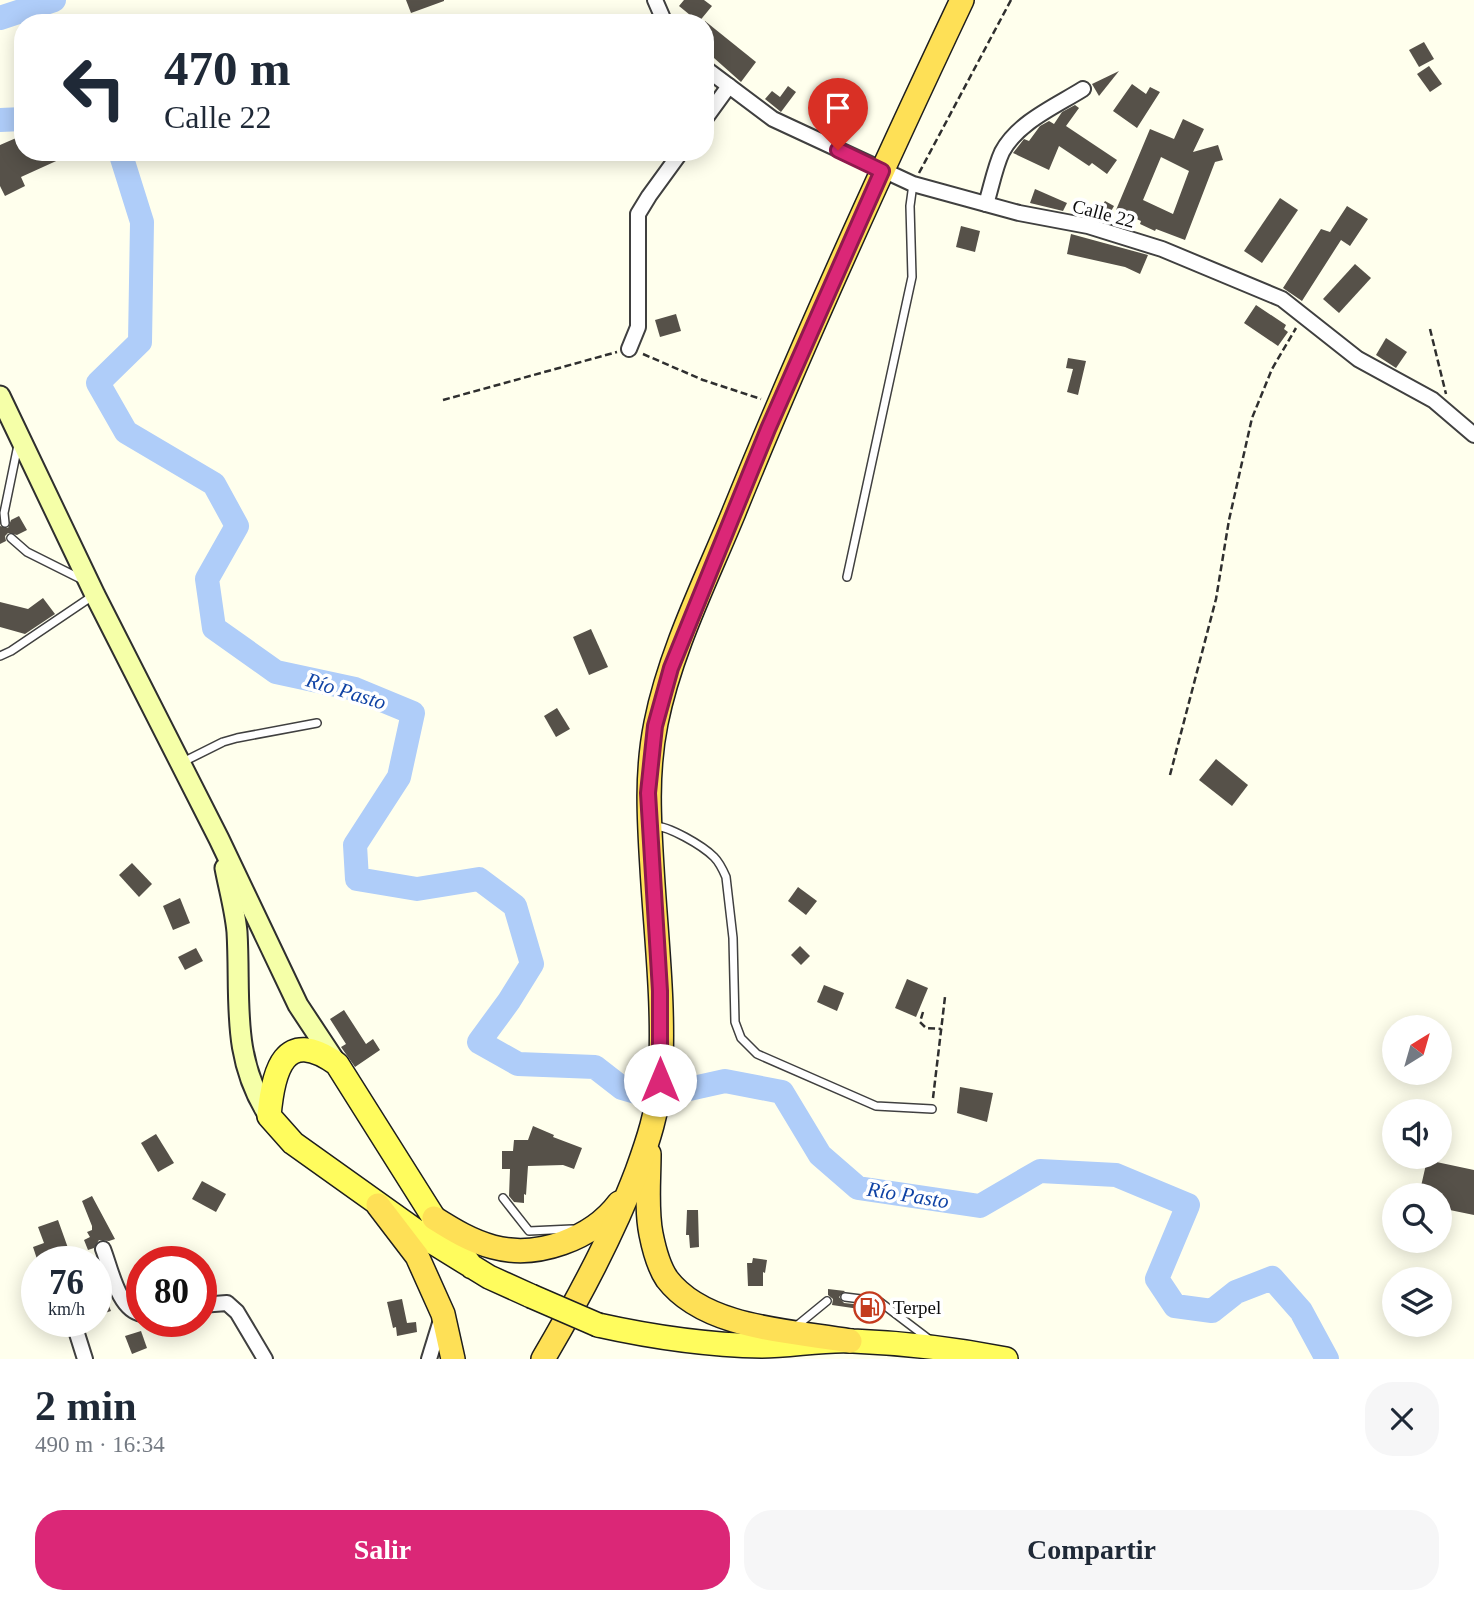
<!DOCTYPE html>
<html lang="es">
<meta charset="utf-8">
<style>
:root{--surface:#fff;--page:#f6f6f7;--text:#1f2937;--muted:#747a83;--accent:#db2777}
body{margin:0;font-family:Georgia,serif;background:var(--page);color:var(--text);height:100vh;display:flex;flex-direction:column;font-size:26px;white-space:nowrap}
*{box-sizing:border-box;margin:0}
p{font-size:23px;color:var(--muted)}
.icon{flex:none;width:38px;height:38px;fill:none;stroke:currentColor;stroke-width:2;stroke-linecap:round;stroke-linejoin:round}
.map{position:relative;height:1359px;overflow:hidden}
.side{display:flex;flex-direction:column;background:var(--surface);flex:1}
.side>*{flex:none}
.guide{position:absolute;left:14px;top:14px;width:700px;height:147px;border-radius:28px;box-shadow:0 4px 18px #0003;background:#fff;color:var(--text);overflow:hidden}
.needle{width:46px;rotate:37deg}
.buttons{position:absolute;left:1382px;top:1015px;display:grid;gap:14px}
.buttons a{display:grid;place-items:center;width:70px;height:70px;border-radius:50%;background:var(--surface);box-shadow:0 4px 18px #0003;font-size:35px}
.speed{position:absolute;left:21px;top:1246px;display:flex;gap:14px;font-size:35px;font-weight:700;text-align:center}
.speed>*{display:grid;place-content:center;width:91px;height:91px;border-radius:50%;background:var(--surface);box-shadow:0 4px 18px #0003;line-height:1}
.speed small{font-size:18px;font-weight:400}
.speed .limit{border:10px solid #d22;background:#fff;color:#111}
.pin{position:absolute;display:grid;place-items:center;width:60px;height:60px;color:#fff;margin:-72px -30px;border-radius:50% 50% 50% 0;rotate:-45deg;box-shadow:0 0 7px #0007}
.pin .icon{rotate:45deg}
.me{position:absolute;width:77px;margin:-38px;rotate:0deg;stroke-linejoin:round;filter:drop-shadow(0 0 5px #0008)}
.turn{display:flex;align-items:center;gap:24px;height:147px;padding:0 35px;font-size:32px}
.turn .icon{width:91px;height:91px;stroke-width:2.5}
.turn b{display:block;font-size:49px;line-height:60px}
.round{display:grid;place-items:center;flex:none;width:74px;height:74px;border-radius:28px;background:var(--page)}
.summary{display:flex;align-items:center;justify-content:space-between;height:119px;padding:0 35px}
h1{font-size:42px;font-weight:700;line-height:52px}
.cta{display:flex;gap:14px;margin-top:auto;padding:14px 35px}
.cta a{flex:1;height:80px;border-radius:28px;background:var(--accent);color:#fff;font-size:28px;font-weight:700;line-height:80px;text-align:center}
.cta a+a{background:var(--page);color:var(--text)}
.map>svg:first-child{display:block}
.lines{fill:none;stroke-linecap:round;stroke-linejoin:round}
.river{stroke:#afcdf9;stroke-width:24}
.building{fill:#565149;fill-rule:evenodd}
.service-casing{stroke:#404040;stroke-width:10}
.minor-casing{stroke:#404040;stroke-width:18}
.secondary-casing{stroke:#2f2f2f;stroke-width:23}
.primary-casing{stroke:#1e1e1e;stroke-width:26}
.trunk-casing{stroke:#1e1e1e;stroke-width:26}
.path{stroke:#2f2f2f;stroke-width:2.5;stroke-dasharray:7 3.5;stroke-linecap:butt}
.service{stroke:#fff;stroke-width:7}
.minor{stroke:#fff;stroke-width:14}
.secondary{stroke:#f5ffa8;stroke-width:19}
.primary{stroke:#fffc5d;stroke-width:23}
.trunk{stroke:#fee056;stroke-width:23}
.primary-bridge-casing{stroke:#1e1e1e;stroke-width:26;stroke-linecap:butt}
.primary-bridge{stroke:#fffc5d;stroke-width:23}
.route-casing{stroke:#8e194d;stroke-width:18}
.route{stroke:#db2777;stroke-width:12}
.labels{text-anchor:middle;stroke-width:7;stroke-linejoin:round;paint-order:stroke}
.street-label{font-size:19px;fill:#0d0d0d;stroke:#fff}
.poi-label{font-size:19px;fill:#0d0d0d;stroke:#fff;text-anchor:start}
.water-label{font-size:21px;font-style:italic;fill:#1043a5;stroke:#fff}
</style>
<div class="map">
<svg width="1474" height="1359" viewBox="0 0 1474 1359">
<rect width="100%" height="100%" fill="#ffffed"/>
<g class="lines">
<!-- river -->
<g class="river">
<path d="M 0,18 L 54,0"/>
<path d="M 0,120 L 23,119"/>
<path d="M 120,152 L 142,222 L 140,342 L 98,383 L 126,432 L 214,484 L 237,526 L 207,579 L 214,628 L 276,672 L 355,689 L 413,713 L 399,777 L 355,845 L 357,879 L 417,889 L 479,879 L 515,906 L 532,964 L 509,1001 L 479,1042 L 518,1064 L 595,1067 L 622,1088 L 653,1097 L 725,1081 L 782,1092 L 820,1155 L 858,1188 L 980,1206 L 1040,1171 L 1116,1175 L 1188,1205 L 1157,1279 L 1175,1306 L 1212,1311 L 1236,1292 L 1272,1278 L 1301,1311 L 1327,1359"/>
</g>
</g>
<!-- building -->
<g class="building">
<path d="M 406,0 L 444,0 L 444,1 L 411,13 Z"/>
<path d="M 684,0 L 704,0 L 712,6 L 698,23 L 684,23 L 690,15 L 679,6 Z"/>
<path d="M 705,21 L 756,62 L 741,82 L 705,50 Z"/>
<path d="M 1424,42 L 1434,59 L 1419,67 L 1409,50 Z"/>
<path d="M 1429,66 L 1442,84 L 1430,92 L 1417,74 Z"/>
<path d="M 1119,71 L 1099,96 L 1092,84 Z"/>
<path d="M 1132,84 L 1146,94 L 1150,87 L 1160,92 L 1137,128 L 1113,111 Z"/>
<path d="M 788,86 L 796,92 L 781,112 L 765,99 L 772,91 L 780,97 Z"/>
<path d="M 1075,105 L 1079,108 L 1066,126 L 1117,160 L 1107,174 L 1092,163 L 1089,166 L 1059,146 L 1049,170 L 1013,153 L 1024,139 L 1029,141 L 1040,126 L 1049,121 L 1054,124 L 1062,112 Z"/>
<path d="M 1183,119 L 1204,129 L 1193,152 L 1218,145 L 1223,160 L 1215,162 L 1185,240 L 1156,229 L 1155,231 L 1140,224 L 1141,221 L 1116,210 L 1150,129 L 1174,139 ZM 1161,157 L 1189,171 L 1173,214 L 1143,200 Z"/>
<path d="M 23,135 L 23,152 L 76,152 L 21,177 L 25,186 L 5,196 L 0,186 L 0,145 Z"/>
<path d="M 1035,189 L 1067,203 L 1063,211 L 1030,203 Z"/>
<path d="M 1280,198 L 1298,210 L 1262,263 L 1244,251 Z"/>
<path d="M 1105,201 L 1114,206 L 1106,220 L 1097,215 Z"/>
<path d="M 1347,206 L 1368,219 L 1350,246 L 1341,240 L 1302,301 L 1283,288 L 1321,229 L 1330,232 Z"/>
<path d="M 961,226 L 980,231 L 975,252 L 956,247 Z"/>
<path d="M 1071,234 L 1148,255 L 1140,274 L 1125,267 L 1067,254 Z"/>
<path d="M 1355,264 L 1371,278 L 1339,313 L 1323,299 Z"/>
<path d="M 1256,305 L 1286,325 L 1284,329 L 1288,332 L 1278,346 L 1244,323 Z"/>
<path d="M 676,314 L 681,331 L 660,337 L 655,320 Z"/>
<path d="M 1386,338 L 1407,352 L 1396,368 L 1376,355 Z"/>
<path d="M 1068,358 L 1086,361 L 1078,395 L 1067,392 L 1073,369 L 1066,368 Z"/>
<path d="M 19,516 L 27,530 L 17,535 L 8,533 L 5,536 L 6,541 L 0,544 L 0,526 L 8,528 L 11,520 Z"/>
<path d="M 43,598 L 55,614 L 25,634 L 0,627 L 0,602 L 28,609 Z"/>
<path d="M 591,629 L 608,667 L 589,675 L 573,637 Z"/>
<path d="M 557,708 L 570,729 L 556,737 L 544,716 Z"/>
<path d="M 1216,759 L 1248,785 L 1232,806 L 1199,780 Z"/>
<path d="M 132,863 L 152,884 L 139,897 L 119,875 Z"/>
<path d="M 798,887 L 817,901 L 806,915 L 788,901 Z"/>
<path d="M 180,898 L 190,923 L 173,930 L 163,906 Z"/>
<path d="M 800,946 L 810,956 L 801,965 L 791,955 Z"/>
<path d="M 196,948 L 203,961 L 185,970 L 178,957 Z"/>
<path d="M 907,979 L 928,988 L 916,1017 L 895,1008 Z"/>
<path d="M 824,985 L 844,993 L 837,1011 L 817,1002 Z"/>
<path d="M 344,1010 L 366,1044 L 373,1039 L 380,1050 L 355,1067 L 341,1047 L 346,1044 L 330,1019 Z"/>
<path d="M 960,1087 L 993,1093 L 987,1122 L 957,1113 Z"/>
<path d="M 533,1126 L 554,1135 L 553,1137 L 582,1148 L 574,1169 L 563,1165 L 528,1166 L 526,1195 L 524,1194 L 524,1203 L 514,1202 L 509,1196 L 510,1169 L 502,1169 L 502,1151 L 513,1151 L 514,1140 L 528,1140 Z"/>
<path d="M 156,1134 L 174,1163 L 158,1172 L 141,1143 Z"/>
<path d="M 1427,1160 L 1474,1170 L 1474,1215 L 1440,1208 L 1440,1195 L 1419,1195 Z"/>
<path d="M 202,1181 L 226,1194 L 216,1212 L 192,1199 Z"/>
<path d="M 92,1196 L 115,1239 L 109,1241 L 99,1240 L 94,1248 L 88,1250 L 84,1240 L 90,1237 L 87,1232 L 92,1230 L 92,1226 L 82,1201 Z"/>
<path d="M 687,1210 L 698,1210 L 699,1247 L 690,1248 L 689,1235 L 686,1235 Z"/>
<path d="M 58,1220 L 68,1248 L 37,1259 L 33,1247 L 44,1243 L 38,1227 Z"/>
<path d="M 753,1258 L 767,1260 L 765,1273 L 763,1272 L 763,1286 L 748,1286 L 747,1263 L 752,1263 Z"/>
<path d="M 96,1274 L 111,1311 L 96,1316 Z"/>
<path d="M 828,1289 L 845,1291 L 839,1297 L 844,1303 L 863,1305 L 867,1300 L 866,1295 L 878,1296 L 874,1302 L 880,1312 L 832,1305 L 833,1299 L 828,1295 Z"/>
<path d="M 402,1299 L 407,1323 L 416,1322 L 417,1332 L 397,1336 L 396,1327 L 393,1328 L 387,1302 Z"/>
<path d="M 141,1331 L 147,1348 L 132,1354 L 125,1336 Z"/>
</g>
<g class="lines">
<defs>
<g id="service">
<path d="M 5,523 L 4,513 L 18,445"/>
<path d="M 11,538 L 27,552 L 83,580"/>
<path d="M 847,577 L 912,277 L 910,206 L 913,184"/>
<path d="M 0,656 L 11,651 L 94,595"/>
<path d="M 181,763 L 223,742 L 237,738 L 317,723"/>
<path d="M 653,826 C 668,825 703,846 714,857 C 720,863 723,870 726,877 L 733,938 L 735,1022 L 741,1038 L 757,1054 L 876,1106 L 932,1109"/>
<path d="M 503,1198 L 529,1231 L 572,1229"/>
<path d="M 845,1297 L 861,1299"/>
<path d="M 880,1302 L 930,1340"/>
<path d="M 794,1328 L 827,1301"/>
</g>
<g id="minor">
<path d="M 655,0 L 665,23"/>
<path d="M 705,68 L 773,119 L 913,184 L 1019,213 L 1088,226 L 1162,249 L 1282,299 L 1358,359 L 1433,400 L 1474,435"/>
<path d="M 705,119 L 729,86"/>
<path d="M 986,204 C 991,188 995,167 1002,152 C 1018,122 1056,106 1083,89"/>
<path d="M 629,349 L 638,327 L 638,214 L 649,196 L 681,152"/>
<path d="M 103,1249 C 111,1269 118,1310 142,1314"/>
<path d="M 201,1305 L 227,1303 L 237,1312 L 265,1359"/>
<path d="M 73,1321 L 85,1359"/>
<path d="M 429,1359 L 441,1320"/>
</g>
<g id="secondary">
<path d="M 0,396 L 95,595 L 219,839 L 298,1005 L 337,1064"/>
<path d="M 225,868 C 229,889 235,910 237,932 C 241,999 230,1056 269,1116"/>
</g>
<g id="primary">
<path d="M 472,1267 L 434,1218 L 337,1064 C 284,1026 273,1071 269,1116 L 293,1143 L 429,1240 L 489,1277 L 531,1296"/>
<path d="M 598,1325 C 652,1337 707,1345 762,1346 C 792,1346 823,1339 853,1341 C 904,1343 955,1349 1006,1359"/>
</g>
<g id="trunk">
<path d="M 649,1154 C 649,1180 646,1209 651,1234 C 654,1249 658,1266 667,1279 C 705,1329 793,1331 850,1341"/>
<path d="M 378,1205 L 417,1256 L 443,1314 L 453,1359"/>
<path d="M 434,1218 C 453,1230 471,1241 493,1247 C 537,1259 592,1239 619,1203"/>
<path d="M 543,1359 C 579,1298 612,1237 637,1171 C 648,1141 658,1111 660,1079 C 665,1009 656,938 652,868 C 649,820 646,772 656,723 C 670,652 706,580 734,512 C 804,339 882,169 962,0"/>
</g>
</defs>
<!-- service casing -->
<use href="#service" class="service-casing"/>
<!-- minor casing -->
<use href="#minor" class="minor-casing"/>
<!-- secondary casing -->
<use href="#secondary" class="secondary-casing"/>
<!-- primary casing -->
<use href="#primary" class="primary-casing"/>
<!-- trunk casing -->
<use href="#trunk" class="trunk-casing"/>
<!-- path -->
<g class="path">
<path d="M 919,173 L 1011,0"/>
<path d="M 1430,329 L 1446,394"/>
<path d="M 643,354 L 703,380 L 761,399"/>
<path d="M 443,400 L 617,352"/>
<path d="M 1170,775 L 1216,599 L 1229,520 L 1252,418 L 1272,369 L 1296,328"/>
<path d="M 923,1012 L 920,1022 L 926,1028 L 941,1029"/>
<path d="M 933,1098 L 945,997"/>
</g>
<!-- service -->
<use href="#service" class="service"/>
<!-- minor -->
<use href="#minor" class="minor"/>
<!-- secondary -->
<use href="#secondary" class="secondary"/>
<!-- primary -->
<use href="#primary" class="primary"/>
<!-- trunk -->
<use href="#trunk" class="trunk"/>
<defs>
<path id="primary-bridge" d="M 531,1296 L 598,1325"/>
</defs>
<!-- primary-bridge casing -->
<use href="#primary-bridge" class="primary-bridge-casing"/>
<!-- primary-bridge -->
<use href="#primary-bridge" class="primary-bridge"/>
</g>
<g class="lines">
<defs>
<path id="route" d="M 660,1080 L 660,991 L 648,793 L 655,726 L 671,668 L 768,429 L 882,171 L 838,150"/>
</defs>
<!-- route casing -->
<use href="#route" class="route-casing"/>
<!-- route -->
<use href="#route" class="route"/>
</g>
<!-- icons -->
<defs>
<symbol id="fuel-ring" viewBox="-11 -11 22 22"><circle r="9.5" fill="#fff" stroke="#c43b1e" stroke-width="1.5"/><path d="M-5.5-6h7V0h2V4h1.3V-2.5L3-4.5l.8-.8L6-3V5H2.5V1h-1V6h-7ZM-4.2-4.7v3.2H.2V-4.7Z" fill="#c43b1e"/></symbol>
</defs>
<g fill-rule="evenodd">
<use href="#fuel-ring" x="852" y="1290" width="35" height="35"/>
</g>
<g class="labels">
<!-- street labels -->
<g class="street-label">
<text transform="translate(1104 213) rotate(15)" y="7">Calle 22</text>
</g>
<!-- poi labels -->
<g class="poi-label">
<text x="893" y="1314">Terpel</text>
</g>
<!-- water labels -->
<g class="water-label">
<text transform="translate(346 691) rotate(17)" y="7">Río Pasto</text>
<text transform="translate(908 1195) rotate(9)" y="7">Río Pasto</text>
</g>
</g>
</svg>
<div class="buttons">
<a><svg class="needle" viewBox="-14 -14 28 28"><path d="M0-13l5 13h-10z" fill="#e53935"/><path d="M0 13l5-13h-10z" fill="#747a83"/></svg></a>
<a><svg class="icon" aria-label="sound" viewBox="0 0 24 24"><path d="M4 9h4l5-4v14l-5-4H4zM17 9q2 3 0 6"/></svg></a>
<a><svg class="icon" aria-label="search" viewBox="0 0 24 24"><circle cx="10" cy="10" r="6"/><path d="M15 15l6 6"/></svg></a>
<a><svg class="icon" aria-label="layers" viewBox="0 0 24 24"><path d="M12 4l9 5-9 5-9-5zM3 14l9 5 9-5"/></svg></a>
</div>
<div class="speed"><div>76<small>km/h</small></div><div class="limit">80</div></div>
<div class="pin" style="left:838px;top:150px;background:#d93025"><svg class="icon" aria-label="arrive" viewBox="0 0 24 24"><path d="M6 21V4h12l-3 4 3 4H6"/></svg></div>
<svg class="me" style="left:660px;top:1080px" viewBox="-20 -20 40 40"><circle r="19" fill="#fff"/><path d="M0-13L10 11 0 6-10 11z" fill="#db2777"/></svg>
<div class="guide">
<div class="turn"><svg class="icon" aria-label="left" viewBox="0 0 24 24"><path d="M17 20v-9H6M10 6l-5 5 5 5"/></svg><div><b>470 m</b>Calle 22</div></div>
</div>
</div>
<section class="side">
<div class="summary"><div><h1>2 min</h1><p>490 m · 16:34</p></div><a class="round"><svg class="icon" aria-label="close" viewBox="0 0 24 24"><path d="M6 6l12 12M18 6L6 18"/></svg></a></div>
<div class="cta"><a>Salir</a><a>Compartir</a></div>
</section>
